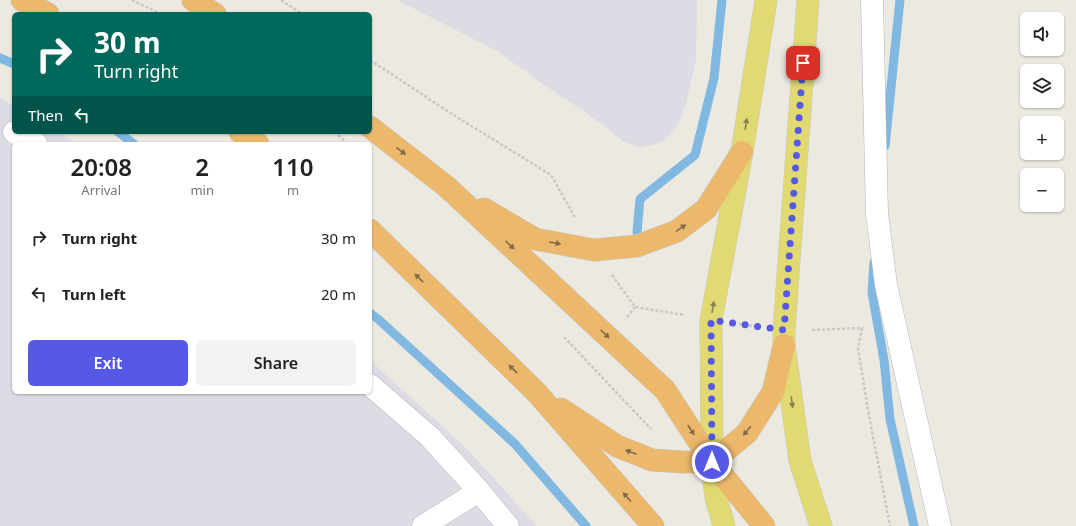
<!DOCTYPE html>
<meta charset="utf-8">
<style>
:root{--surface:#fff;--page:#f2f2f2;--text:#222;--muted:#767676;--accent:#5559e5}
body{margin:0;font-family:"Noto Sans",sans-serif;background:var(--page);color:var(--text);height:100vh;display:flex;flex-direction:column;font-size:15px;white-space:nowrap}
*{box-sizing:border-box;margin:0}
p{font-size:13px;color:var(--muted)}
.icon{flex:none;width:22px;height:22px;fill:none;stroke:currentColor;stroke-width:2;stroke-linecap:round;stroke-linejoin:round}
.map{position:relative;flex:1;overflow:hidden}
.side{position:absolute;left:12px;top:142px;width:360px;height:252px;display:flex;flex-direction:column;background:var(--surface);border-radius:6px;box-shadow:0 1px 3px #0004}
.side>*{flex:none}
.banner{position:absolute;left:12px;top:12px;width:360px;height:122px;border-radius:6px;box-shadow:0 1px 3px #0004;background:#00695c;color:#fff;overflow:hidden}
.buttons{position:absolute;left:1020px;top:12px;display:grid;gap:8px}
.buttons a{display:grid;place-items:center;width:44px;height:44px;border-radius:6px;background:var(--surface);box-shadow:0 1px 3px #0004;font-size:20px}
.pin{position:absolute;display:grid;place-items:center;width:34px;height:34px;color:#fff;margin:-17px;border-radius:8px;box-shadow:0 2px 6px #0006}
.me{position:absolute;width:44px;margin:-22px;rotate:0deg;stroke-linejoin:round;filter:drop-shadow(0 0 3px #0008)}
.turn{display:flex;align-items:center;gap:14px;height:84px;padding:0 16px;font-size:18px}
.turn .icon{width:52px;height:52px;stroke-width:2.5}
.turn b{display:block;font-size:28px;line-height:34px}
.then{display:flex;align-items:center;height:38px;padding:0 16px;background:#0003;gap:8px;font-size:15px}
.eta{display:flex;justify-content:space-evenly;align-items:center;height:68px;text-align:center}
.eta b{font-size:24px;font-weight:600;line-height:28px}
.button{display:flex;gap:8px;margin-top:auto;padding:8px 16px}
.button a{flex:1;height:46px;border-radius:6px;background:var(--accent);color:#fff;font-size:16px;font-weight:600;line-height:46px;text-align:center}
.button a+a{background:var(--page);color:var(--text)}
ul{padding:0;list-style:none}
li{display:flex;align-items:center;gap:12px;height:56px;padding:0 16px}
li div{flex:1}
li b{display:block;font-size:15px}
li em{font-style:normal}
.map>svg:first-child{display:block}
.airport{fill:#dcdce5}
.lines{fill:none;stroke-linecap:round;stroke-linejoin:round}
.stream{stroke:#81b8e1;stroke-width:9}
.minor-casing{stroke:#b4b4be;stroke-width:23}
.major-casing{stroke:#c8c8c8;stroke-width:23}
.highway-casing{stroke:#c8c8c8;stroke-width:23}
.path{stroke:#c8c8c8;stroke-width:2.5;stroke-dasharray:3 2;stroke-linecap:butt}
.minor{stroke:#fff;stroke-width:22}
.major{stroke:#e1d971;stroke-width:22}
.highway{stroke:#ecb86c;stroke-width:22}
.oneway{fill:#86824e}
.oneway2{fill:#826b49}
.route{stroke:#5559e5;stroke-width:7;stroke-dasharray:0 12.6}
</style>
<div class="map">
<svg width="1076" height="526" viewBox="0 0 1076 526">
<rect width="100%" height="100%" fill="#ece9e1"/>
<!-- airport -->
<g class="airport">
<path d="M 397,0 L 697,0 L 696,60 L 686,104 L 677,127 L 662,142 L 641,148 L 624,142 L 588,114 L 547,87 L 497,51 Z"/>
<path d="M 0,98 L 14,106 L 14,132 L 57,132 L 77,144 L 14,144 L 14,392 L 370,392 L 370,360 L 466,448 L 537,526 L 0,526 Z"/>
</g>
<g class="lines">
<!-- stream -->
<g class="stream">
<path d="M 0,58 L 14,64"/>
<path d="M 118,132 L 134,144"/>
<path d="M 885,146 L 900,0"/>
<path d="M 637,232 L 640,199 L 695,155 L 714,78 L 722,0"/>
<path d="M 874,262 L 872,293 L 884,360 L 890,419 L 914,526"/>
<path d="M 370,313 L 378,319 L 515,444 L 586,526"/>
</g>
<defs>
<g id="minor">
<path d="M 872,0 L 877,214 L 886,285 L 940,526"/>
<path d="M 14,132 L 36,144"/>
<path d="M 370,385 L 430,437 L 479,491 L 508,526"/>
<path d="M 423,526 L 479,491"/>
</g>
<g id="major">
<path d="M 808,0 L 784,330 L 784,345 L 800,461 L 821,526"/>
<path d="M 724,526 L 716,498 L 712,462 L 711,320 L 742,152 L 766,0"/>
</g>
<g id="highway">
<path d="M 22,0 L 48,14"/>
<path d="M 193,0 L 215,14"/>
<path d="M 370,127 L 447,187 L 665,390 L 712,462 L 764,526"/>
<path d="M 240,132 L 258,144"/>
<path d="M 484,209 L 535,239 L 594,250 L 637,246 L 677,231 L 706,209 L 742,152"/>
<path d="M 370,230 L 537,393 L 653,526"/>
<path d="M 561,409 L 617,446 L 652,460 L 683,462 L 712,462 L 747,433 L 773,392 L 784,345"/>
</g>
</defs>
<!-- minor casing -->
<use href="#minor" class="minor-casing"/>
<!-- major casing -->
<use href="#major" class="major-casing"/>
<!-- highway casing -->
<use href="#highway" class="highway-casing"/>
<!-- path -->
<g class="path">
<path d="M 132,0 L 161,14"/>
<path d="M 281,0 L 302,14"/>
<path d="M 370,60 L 452,114 L 551,175 L 576,219"/>
<path d="M 334,132 L 346,142"/>
<path d="M 612,275 L 635,307 L 685,315"/>
<path d="M 627,317 L 635,307"/>
<path d="M 739,324 L 758,327"/>
<path d="M 812,330 L 862,328 L 858,348 L 868,410 L 890,526"/>
<path d="M 564,337 L 651,429"/>
</g>
<!-- minor -->
<use href="#minor" class="minor"/>
<!-- major -->
<use href="#major" class="major"/>
<!-- highway -->
<use href="#highway" class="highway"/>
</g>
<!-- one-way arrows -->
<defs><path id="oneway-solid" d="M-6-.8H1V-3.2L6.5 0L1 3.2V.8H-6Z"/></defs>
<g class="oneway">
<use href="#oneway-solid" transform="translate(746 124) rotate(-81)"/>
<use href="#oneway-solid" transform="translate(713 307) rotate(-80)"/>
<use href="#oneway-solid" transform="translate(792 402) rotate(82)"/>
</g>
<g class="oneway2">
<use href="#oneway-solid" transform="translate(401 151) rotate(38)"/>
<use href="#oneway-solid" transform="translate(681 228) rotate(-35)"/>
<use href="#oneway-solid" transform="translate(555 243) rotate(10)"/>
<use href="#oneway-solid" transform="translate(510 245) rotate(43)"/>
<use href="#oneway-solid" transform="translate(419 278) rotate(-136)"/>
<use href="#oneway-solid" transform="translate(605 334) rotate(44)"/>
<use href="#oneway-solid" transform="translate(513 369) rotate(-136)"/>
<use href="#oneway-solid" transform="translate(691 430) rotate(57)"/>
<use href="#oneway-solid" transform="translate(747 431) rotate(129)"/>
<use href="#oneway-solid" transform="translate(631 452) rotate(-159)"/>
<use href="#oneway-solid" transform="translate(627 497) rotate(-131)"/>
</g>
<g class="lines">
<!-- route -->
<path class="route" d="M 712,462 L 711,320 L 784,330 L 803,63"/>
</g>
</svg>
<div class="buttons">
<a><svg class="icon" aria-label="sound" viewBox="0 0 24 24"><path d="M4 9h4l5-4v14l-5-4H4zM17 9q2 3 0 6"/></svg></a>
<a><svg class="icon" aria-label="layers" viewBox="0 0 24 24"><path d="M12 4l9 5-9 5-9-5zM3 14l9 5 9-5"/></svg></a>
<a>+</a>
<a>−</a>
</div>
<div class="pin" style="left:803px;top:63px;background:#d93025"><svg class="icon" aria-label="arrive" viewBox="0 0 24 24"><path d="M6 21V4h12l-3 4 3 4H6"/></svg></div>
<svg class="me" style="left:712px;top:462px" viewBox="-20 -20 40 40"><circle r="17" fill="#5559e5" stroke="#fff" stroke-width="3"/><path d="M0-11L8 9 0 5-8 9z" fill="#fff"/></svg>
<div class="banner">
<div class="turn"><svg class="icon" aria-label="right" viewBox="0 0 24 24"><path d="M7 20v-9h11M14 6l5 5-5 5"/></svg><div><b>30 m</b>Turn right</div></div>
<div class="then">Then<svg class="icon" aria-label="left" viewBox="0 0 24 24"><path d="M17 20v-9H6M10 6l-5 5 5 5"/></svg></div>
</div>
<section class="side">
<div class="eta">
<div><b>20:08</b><p>Arrival</p></div>
<div><b>2</b><p>min</p></div>
<div><b>110</b><p>m</p></div>
</div>
<ul>
<li><svg class="icon" aria-label="right" viewBox="0 0 24 24"><path d="M7 20v-9h11M14 6l5 5-5 5"/></svg><div><b>Turn right</b></div><em>30 m</em></li>
<li><svg class="icon" aria-label="left" viewBox="0 0 24 24"><path d="M17 20v-9H6M10 6l-5 5 5 5"/></svg><div><b>Turn left</b></div><em>20 m</em></li>
</ul>
<div class="button"><a>Exit</a><a>Share</a></div>
</section>
</div>
